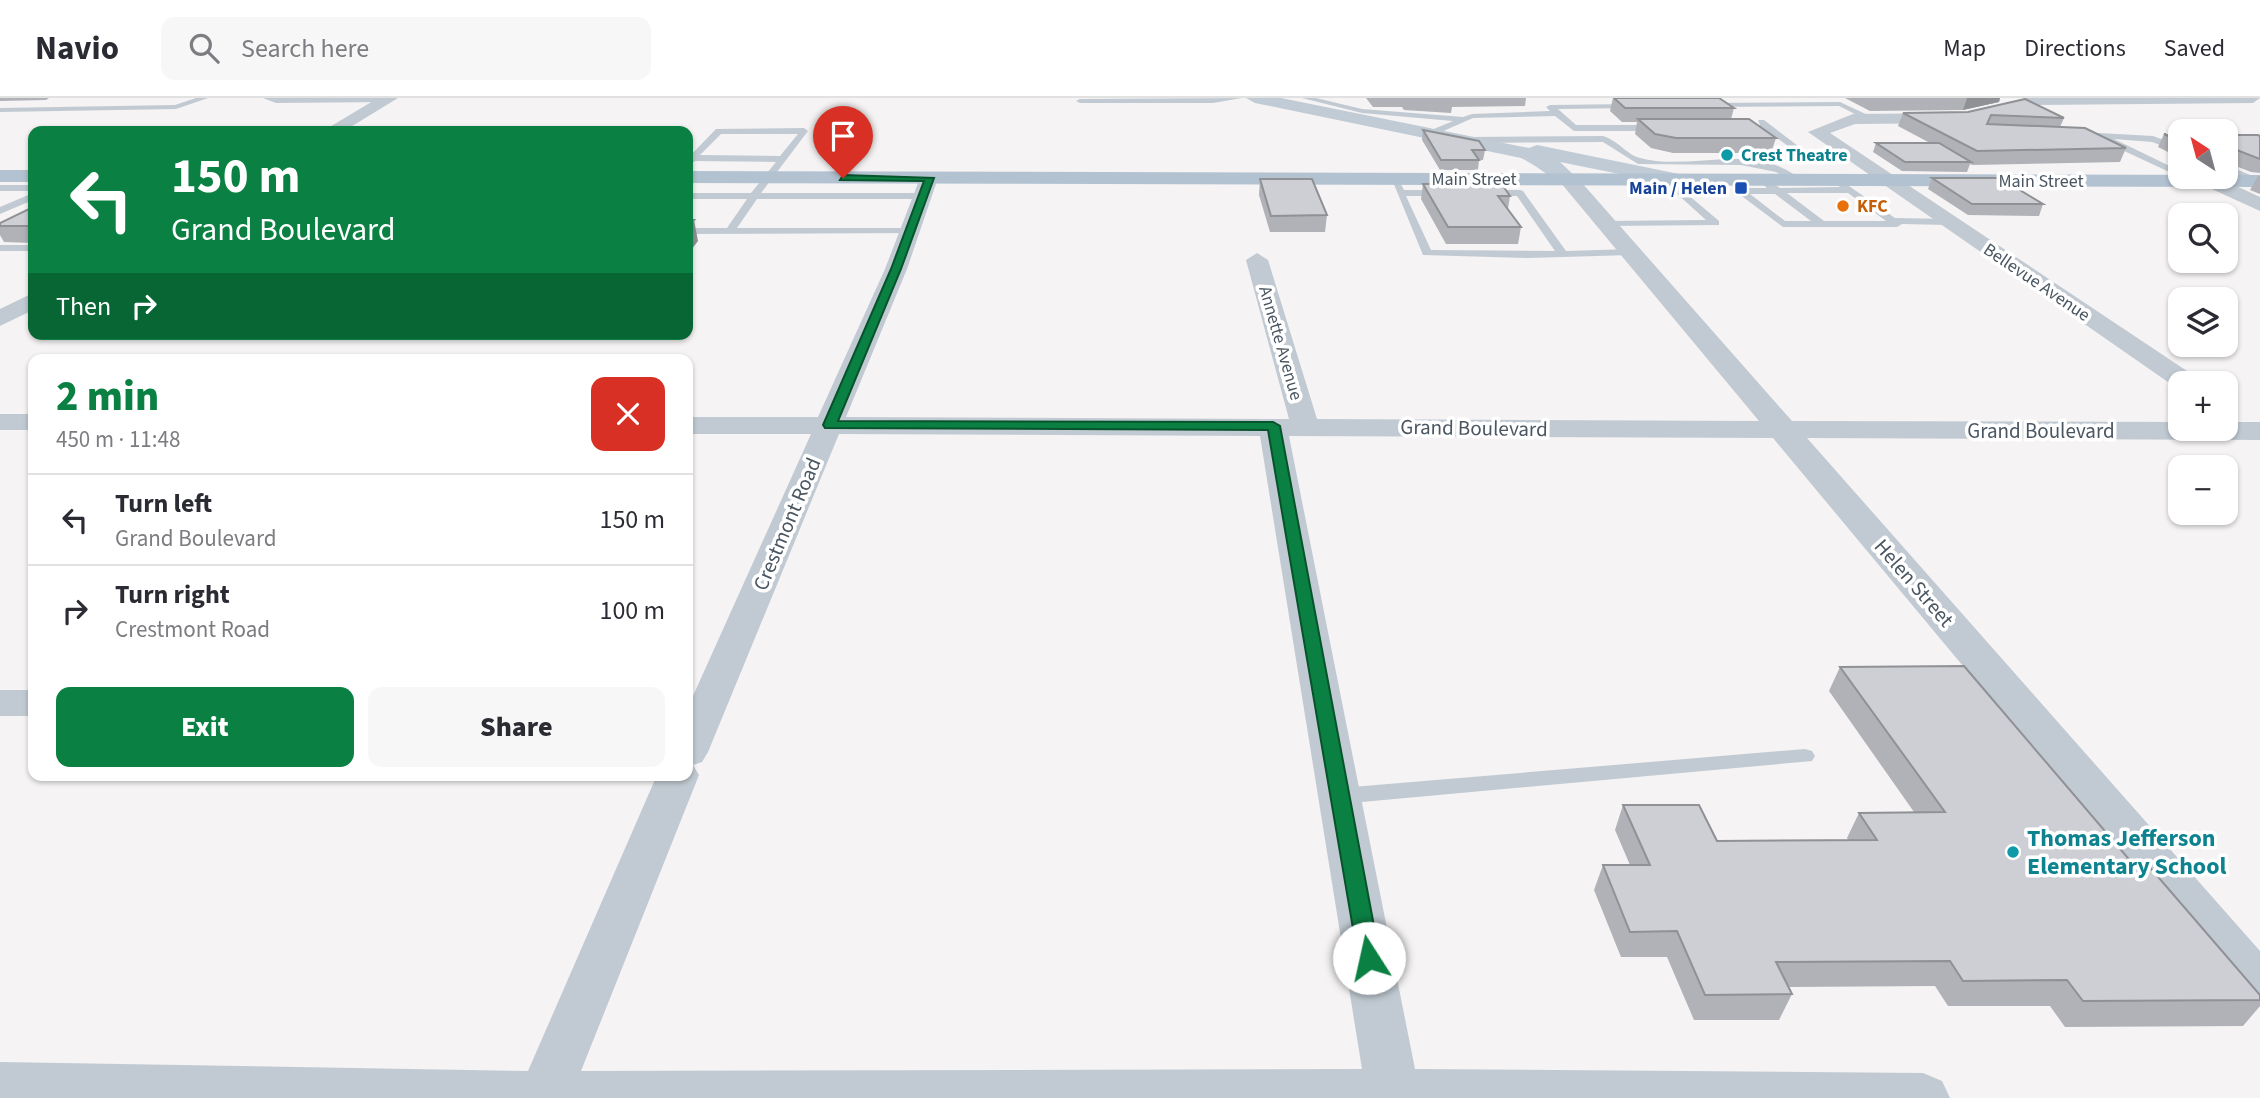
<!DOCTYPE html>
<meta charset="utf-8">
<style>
:root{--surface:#fff;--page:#f7f7f7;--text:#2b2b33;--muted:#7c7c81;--line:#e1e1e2;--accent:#0b8043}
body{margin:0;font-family:"Source Sans 3",sans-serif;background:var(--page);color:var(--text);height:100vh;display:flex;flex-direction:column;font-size:26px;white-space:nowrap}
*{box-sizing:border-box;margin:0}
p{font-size:23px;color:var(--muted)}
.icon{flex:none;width:38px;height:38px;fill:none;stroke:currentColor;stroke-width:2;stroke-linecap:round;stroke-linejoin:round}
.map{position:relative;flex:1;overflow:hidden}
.side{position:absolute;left:28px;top:256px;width:665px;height:427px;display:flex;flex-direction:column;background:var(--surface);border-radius:14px;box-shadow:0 2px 5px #0004}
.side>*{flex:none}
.guide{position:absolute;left:28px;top:28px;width:665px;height:214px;border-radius:14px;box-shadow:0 2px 5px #0004;background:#0b8043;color:#fff;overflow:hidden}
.needle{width:46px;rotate:324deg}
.controls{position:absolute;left:2168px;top:21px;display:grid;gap:14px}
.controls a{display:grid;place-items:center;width:70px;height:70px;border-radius:14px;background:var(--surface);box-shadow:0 2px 5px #0004;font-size:35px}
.pin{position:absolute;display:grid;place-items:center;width:60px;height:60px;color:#fff;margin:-72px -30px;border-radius:50% 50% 50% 0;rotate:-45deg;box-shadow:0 0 7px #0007}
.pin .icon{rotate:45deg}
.me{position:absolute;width:77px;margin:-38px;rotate:350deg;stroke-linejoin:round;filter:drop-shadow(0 0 5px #0008)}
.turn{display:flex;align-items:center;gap:24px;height:147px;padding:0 28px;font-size:32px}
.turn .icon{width:91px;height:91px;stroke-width:2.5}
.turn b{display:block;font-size:49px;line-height:60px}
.then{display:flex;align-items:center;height:66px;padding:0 28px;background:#0003;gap:14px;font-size:26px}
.round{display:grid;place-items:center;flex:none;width:74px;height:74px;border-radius:14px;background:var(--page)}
.head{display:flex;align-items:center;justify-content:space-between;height:119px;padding:0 28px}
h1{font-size:42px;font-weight:800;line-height:52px;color:var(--accent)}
.action{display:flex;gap:14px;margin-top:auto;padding:14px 28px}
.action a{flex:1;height:80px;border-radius:14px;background:var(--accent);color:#fff;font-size:28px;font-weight:800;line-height:80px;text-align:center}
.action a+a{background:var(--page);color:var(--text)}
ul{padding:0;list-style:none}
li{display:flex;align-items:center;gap:21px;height:91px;padding:0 28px;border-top:2px solid var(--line)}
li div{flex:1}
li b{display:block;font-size:26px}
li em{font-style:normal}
header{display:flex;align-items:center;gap:42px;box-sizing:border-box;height:98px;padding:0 35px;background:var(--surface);border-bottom:2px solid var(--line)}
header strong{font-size:33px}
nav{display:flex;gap:38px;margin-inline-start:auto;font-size:24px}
.search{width:490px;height:63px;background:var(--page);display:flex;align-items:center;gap:18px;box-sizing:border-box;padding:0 24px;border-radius:14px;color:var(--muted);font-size:26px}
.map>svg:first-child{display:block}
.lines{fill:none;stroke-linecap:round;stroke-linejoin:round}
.lane{fill:#c1cad2;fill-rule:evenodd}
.street{fill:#c1cad2;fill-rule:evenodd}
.secondary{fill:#c1cbd6;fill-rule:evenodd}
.primary{fill:#b3c2d1;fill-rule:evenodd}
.wall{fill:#b0b2b7}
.shaded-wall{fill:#909195}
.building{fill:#cdcfd5;stroke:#909195;stroke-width:2}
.route{fill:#0b8043;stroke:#07532c;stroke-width:2}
.culture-dot{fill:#0f9aa8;stroke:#fff;stroke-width:2.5}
.transit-dot{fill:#1a4fb4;stroke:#fff;stroke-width:2.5}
.food-dot{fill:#e8710a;stroke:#fff;stroke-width:2.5}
.labels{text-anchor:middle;stroke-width:7;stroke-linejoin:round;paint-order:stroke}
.far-culture-label{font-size:18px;font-weight:bold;fill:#0d838f;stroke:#fff;text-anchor:start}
.far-street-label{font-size:18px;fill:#4a5661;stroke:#fff}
.far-transit-label{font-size:18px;font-weight:bold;fill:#164399;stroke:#fff;text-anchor:end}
.far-food-label{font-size:18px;font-weight:bold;fill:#c56008;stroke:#fff;text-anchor:start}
.street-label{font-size:21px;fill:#4a5661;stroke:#fff}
.near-culture-label{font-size:24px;font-weight:bold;fill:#0d838f;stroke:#fff;text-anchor:start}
</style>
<header>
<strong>Navio</strong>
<div class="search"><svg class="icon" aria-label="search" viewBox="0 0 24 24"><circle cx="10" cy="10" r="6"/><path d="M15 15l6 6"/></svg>Search here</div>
<nav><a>Map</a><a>Directions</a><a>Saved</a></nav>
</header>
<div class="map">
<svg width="2260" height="1000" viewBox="0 0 2260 1000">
<rect width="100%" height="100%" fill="#f5f3f3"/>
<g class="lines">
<!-- lane -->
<g class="lane">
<path d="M 196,0 L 208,0 L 176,11 L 0,14 L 0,10 L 175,7 Z"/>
<path d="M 263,0 L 389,0 L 391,2 L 387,4 L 276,5 Z"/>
<path d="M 1242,0 L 1213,5 L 1080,5 L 1076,3 L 1080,1 Z"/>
<path d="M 1302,0 L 1316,0 L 1362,11 L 1463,19 L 1472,16 L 1550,13 L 1546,9 L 1550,7 L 1633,6 L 1636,10 L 1558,11 L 1576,27 L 1657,27 L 1661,30 L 1657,33 L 1574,33 L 1555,18 L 1473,20 L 1432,38 L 1429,33 L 1453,23 L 1362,15 Z"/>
<path d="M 1840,4 L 1872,19 L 1865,21 L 1839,8 L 1706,9 L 1702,7 L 1706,5 Z"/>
<path d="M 1758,22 L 1764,22 L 1802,51 L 1795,53 L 1767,33 L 1738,33 L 1734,30 L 1760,27 Z"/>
<path d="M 613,29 L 662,30 L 666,33 L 539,33 L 543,30 Z"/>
<path d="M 804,30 L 808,33 L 761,95 L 922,95 L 927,98 L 922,101 L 757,101 L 737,130 L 910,130 L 914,131 L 914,135 L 688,136 L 688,130 L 727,130 L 747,101 L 688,101 L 688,95 L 751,95 L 776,64 L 695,63 L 688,68 L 688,60 L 716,31 ZM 721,36 L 798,36 L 780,58 L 700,57 Z"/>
<path d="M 2081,34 L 2153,38 L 2180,48 L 2180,54 L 2152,44 L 2114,41 L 2180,73 L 2180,79 L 2105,44 L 2104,41 L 2078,39 Z"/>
<path d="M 1603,38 C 1619,43 1627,57 1640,60 C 1690,74 1755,42 1801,82 L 1793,84 L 1776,74 L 1741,67 L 1638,66 L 1603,44 L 1472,45 L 1468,42 L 1472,39 Z"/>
<path d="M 2226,67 L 2260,81 L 2260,85 L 2226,73 Z"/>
<path d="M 1391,79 L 1397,79 L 1404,92 L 1445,92 L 1450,95 L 1445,98 L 1406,98 L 1431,152 L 1555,153 L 1517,98 L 1487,98 L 1482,95 L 1487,92 L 1520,92 L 1523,93 L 1566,153 L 1631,151 L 1636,154 L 1631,157 L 1528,160 L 1423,157 Z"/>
<path d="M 1667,79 L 1719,123 L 1719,127 L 1603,128 L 1602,126 L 1607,123 L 1706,122 L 1664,84 L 1664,80 Z"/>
<path d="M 1763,79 L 1780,90 L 1840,89 L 1831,82 L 1836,79 L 1895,120 L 1948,121 L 1953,124 L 1948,127 L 1902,126 L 1897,129 L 1783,129 L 1735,93 L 1740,90 L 1767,90 L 1758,82 ZM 1787,95 L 1848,95 L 1886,123 L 1824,123 ZM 1750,96 L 1775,96 L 1811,123 L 1785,123 Z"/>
<rect x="0" y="87" width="33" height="6"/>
<path d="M 33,95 L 33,102 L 0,116 L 0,109 Z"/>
<rect x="0" y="147" width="33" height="6"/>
<path d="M 1805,651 L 1812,653 L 1815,658 L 1812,663 L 1340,706 L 1332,703 L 1329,698 L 1332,693 L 1340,690 Z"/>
</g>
<!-- street -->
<g class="street">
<path d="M 378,0 L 398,0 L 344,33 L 323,33 Z"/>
<path d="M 2026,0 L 2260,0 L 2253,5 L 2038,7 L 1963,25 L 1855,26 L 1830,35 L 2196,279 L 2200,285 L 2180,285 L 2180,291 L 2178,291 L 1808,34 L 1853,16 L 1963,15 Z"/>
<path d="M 929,74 L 938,80 L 907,171 L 846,319 L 1289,321 L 1246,162 L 1257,155 L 1268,162 L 1317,321 L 1759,323 L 1561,85 L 1558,81 L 1561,77 L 1575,77 L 1792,323 L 2180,324 L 2180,331 L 2226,331 L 2226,324 L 2260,324 L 2260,342 L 1807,340 L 2260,853 L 2260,909 L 2242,903 L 1773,340 L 1289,338 L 1415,971 L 1923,975 L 1942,983 L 1950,1000 L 0,1000 L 0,964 L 528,973 L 657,677 L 688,677 L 688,609 L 811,336 L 688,336 L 688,319 L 818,319 L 885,171 L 920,80 ZM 839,336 L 1260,338 L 1362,971 L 581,973 L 699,677 L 693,667 L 702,664 L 708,654 Z"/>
<path d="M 2203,79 L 2217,79 L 2260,99 L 2260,113 L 2203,87 L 2200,83 Z"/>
<path d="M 33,195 L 33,212 L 0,228 L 0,211 Z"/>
<rect x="0" y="316" width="33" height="16"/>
<rect x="0" y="592" width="33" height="26"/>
</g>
<!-- secondary -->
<path class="secondary" d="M 1246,0 L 1281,0 L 1529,50 L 1537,47 L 1679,76 L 1689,82 L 1679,88 L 1560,64 L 1578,81 L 1568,87 C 1555,84 1537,67 1521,60 L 1255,5 Z"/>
<!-- primary -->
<g class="primary">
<rect x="0" y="72" width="33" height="12"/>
<path d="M 688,73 L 2260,77 L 2260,89 L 688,85 Z"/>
</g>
</g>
<!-- wall -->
<g class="wall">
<path d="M 0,0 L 49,0 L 46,2 L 0,3 Z"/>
<path d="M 1366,0 L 1526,0 L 1525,8 L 1452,9 L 1451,15 L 1404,12 L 1402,9 L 1373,9 Z"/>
<path d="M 1613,0 L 1719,0 L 1734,10 L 1731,21 L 1776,40 L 1771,55 L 1673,55 L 1651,50 L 1635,36 L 1637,24 L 1622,24 L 1610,13 Z"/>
<path d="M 1845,0 L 2000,0 L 1999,4 L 1963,12 L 1870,13 Z"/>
<path d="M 1968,14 L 2064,20 L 2060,29 L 2126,50 L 2120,64 L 1972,67 L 1970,66 L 1967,74 L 1902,73 L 1873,54 L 1876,45 L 1930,45 L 1898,28 L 1903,15 Z"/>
<path d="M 1423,32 L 1485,52 L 1483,62 L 1479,62 L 1478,72 L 1440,72 L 1422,42 Z"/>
<path d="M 2164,36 L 2180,42 L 2180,60 L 2158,49 Z"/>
<path d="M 2226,37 L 2260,38 L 2260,75 L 2251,74 L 2228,65 L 2226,70 Z"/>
<path d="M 2258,78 L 2260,78 L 2260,96 L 2250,92 Z"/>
<path d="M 1932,80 L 2043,106 L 2039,118 L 1968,117 L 1928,91 Z"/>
<path d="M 1260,81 L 1327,117 L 1325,134 L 1270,134 L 1259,97 Z"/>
<path d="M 1423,86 L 1510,98 L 1508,111 L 1521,129 L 1518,146 L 1446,146 L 1421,101 Z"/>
<path d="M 33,109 L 33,145 L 4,144 L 0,137 L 0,125 Z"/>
<path d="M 1840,569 L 2133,766 L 2260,897 L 2260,908 L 2243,928 L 2065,929 L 2050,908 L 1948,908 L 1935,888 L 1788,889 L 1792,896 L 1779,922 L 1694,922 L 1667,859 L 1621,859 L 1594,792 L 1603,767 L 1630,767 L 1615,732 L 1623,707 L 1717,743 L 1848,742 L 1847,740 L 1859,715 L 1914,714 L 1829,593 Z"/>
</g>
<!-- shaded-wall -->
<g class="shaded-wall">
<path d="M 1967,0 L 2000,0 L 1999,4 L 1963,12 Z"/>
<path d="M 694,122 L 698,143 L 688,156 L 688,129 Z"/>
</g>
<!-- building -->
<g class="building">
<path d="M 1614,0 L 1719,0 L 1734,10 L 1625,10 Z"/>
<path d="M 2025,1 L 2064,20 L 1991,17 L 1987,26 L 2085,30 L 2126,50 L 1977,53 L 1903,15 L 1968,14 Z"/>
<path d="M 1638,21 L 1749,21 L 1776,40 L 1676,40 L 1655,36 Z"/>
<path d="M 1423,32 L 1479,43 L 1485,52 L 1472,52 L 1479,62 L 1441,62 Z"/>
<path d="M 2164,36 L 2180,42 L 2180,44 Z"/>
<path d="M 2226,37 L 2258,37 L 2260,38 L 2260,61 L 2234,51 L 2230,54 L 2231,61 L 2226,61 Z"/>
<path d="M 1876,45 L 1939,45 L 1971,64 L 1905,64 Z"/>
<path d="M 1932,80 L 2000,80 L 2043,106 L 1972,106 Z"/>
<path d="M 1260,81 L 1312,81 L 1327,117 L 1271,118 Z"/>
<path d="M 1501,85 L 1510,98 L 1498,98 L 1521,129 L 1448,129 L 1423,86 Z"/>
<path d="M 33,109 L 33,128 L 0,128 L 0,125 Z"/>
<path d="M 688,122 L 694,122 L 688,129 Z"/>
<path d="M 1964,568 L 2133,766 L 2147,766 L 2260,897 L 2260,902 L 2083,903 L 2067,882 L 1963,883 L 1950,863 L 1776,864 L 1792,896 L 1705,897 L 1677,833 L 1630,834 L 1603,767 L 1650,767 L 1623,707 L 1699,707 L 1717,743 L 1877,742 L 1859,715 L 1945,714 L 1840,569 Z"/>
</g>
<!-- route -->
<path class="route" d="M 843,77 L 934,80 L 901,171 L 838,323 L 1273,324 L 1280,328 L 1380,860 L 1377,867 L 1369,869 L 1361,867 L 1358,860 L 1268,332 L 825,330 L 823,327 L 891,171 L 924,83 L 840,82 Z"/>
<!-- markers -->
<g class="culture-dot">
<circle cx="1727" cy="57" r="7"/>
<circle cx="2013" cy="754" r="7"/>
</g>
<rect class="transit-dot" x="1734" y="83" width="14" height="14" rx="3.5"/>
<circle class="food-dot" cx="1843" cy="108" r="7"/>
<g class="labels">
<!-- far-culture labels -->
<g class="far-culture-label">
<text x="1741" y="63">Crest Theatre</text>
</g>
<!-- far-street labels -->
<g class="far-street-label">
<text x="1474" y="87">Main Street</text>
<text x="2041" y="89">Main Street</text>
<text transform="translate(2037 184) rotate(34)" y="6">Bellevue Avenue</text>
<text transform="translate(1281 245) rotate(74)" y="6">Annette Avenue</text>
</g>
<!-- far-transit labels -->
<g class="far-transit-label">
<text x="1727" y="96">Main / Helen</text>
</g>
<!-- far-food labels -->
<g class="far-food-label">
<text x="1857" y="114">KFC</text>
</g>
<!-- street labels -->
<g class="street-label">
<text transform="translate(1474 330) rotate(1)" y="7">Grand Boulevard</text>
<text x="2041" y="340">Grand Boulevard</text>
<text transform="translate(787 426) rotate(-67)" y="7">Crestmont Road</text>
<text transform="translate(1914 485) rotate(49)" y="7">Helen Street</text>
</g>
<!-- near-culture labels -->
<g class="near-culture-label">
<text x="2027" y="748">Thomas Jefferson<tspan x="2027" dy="28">Elementary School</tspan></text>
</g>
</g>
</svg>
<div class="controls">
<a><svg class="needle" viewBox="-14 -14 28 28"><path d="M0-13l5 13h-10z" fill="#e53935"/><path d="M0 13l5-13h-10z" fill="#7c7c81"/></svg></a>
<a><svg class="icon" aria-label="search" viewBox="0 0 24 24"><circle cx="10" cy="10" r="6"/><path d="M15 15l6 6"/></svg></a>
<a><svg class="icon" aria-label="layers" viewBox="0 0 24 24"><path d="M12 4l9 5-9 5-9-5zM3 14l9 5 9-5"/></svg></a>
<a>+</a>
<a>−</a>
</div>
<div class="pin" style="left:843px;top:80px;background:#d93025"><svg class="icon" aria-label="arrive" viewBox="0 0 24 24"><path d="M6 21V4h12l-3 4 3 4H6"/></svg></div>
<svg class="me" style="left:1369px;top:860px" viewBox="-20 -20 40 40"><circle r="19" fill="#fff"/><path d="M0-13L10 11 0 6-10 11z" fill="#0b8043"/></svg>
<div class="guide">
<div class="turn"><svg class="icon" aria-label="left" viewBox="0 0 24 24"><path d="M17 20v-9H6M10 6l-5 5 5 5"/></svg><div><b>150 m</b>Grand Boulevard</div></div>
<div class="then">Then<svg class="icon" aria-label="right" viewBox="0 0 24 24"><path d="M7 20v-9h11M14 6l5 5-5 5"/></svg></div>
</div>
<section class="side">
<div class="head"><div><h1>2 min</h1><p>450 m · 11:48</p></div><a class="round" style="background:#d93025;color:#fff"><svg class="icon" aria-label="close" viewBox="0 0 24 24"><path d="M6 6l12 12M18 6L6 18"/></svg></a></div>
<ul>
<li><svg class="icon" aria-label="left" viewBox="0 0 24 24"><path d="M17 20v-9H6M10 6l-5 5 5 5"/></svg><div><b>Turn left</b><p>Grand Boulevard</p></div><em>150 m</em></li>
<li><svg class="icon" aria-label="right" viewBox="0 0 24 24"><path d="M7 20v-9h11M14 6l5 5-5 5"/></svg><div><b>Turn right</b><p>Crestmont Road</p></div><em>100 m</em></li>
</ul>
<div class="action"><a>Exit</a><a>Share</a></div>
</section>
</div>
